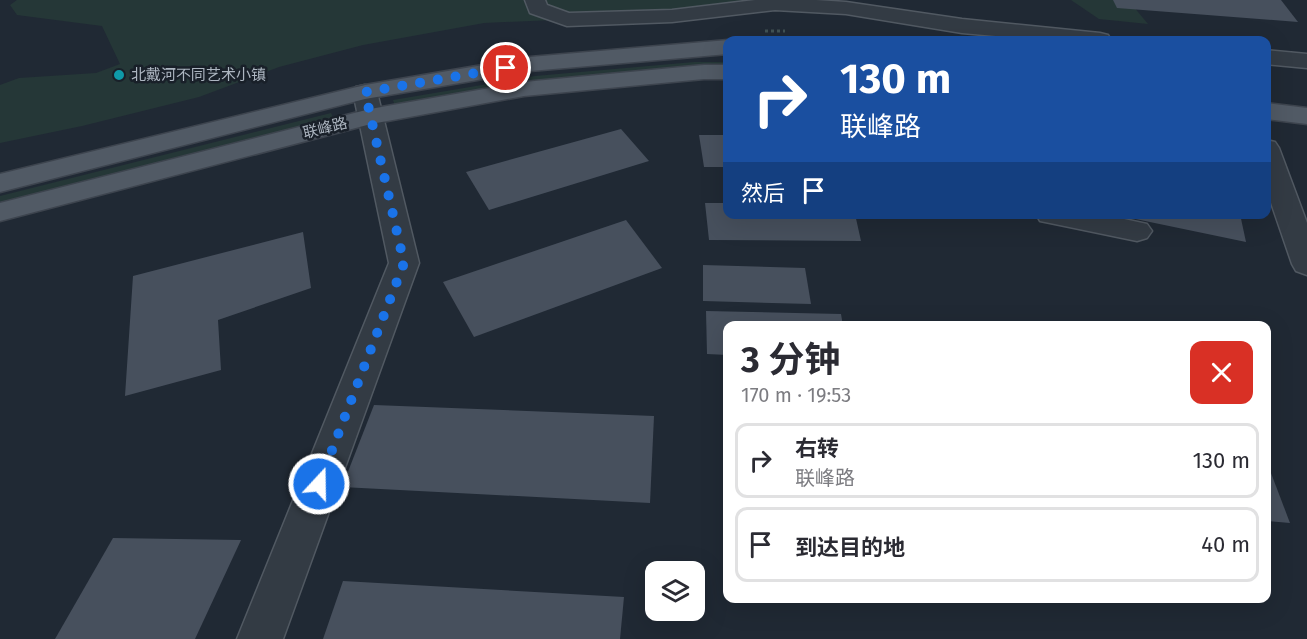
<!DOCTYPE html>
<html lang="zh">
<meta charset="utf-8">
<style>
:root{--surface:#fff;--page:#f2f2f3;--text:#2b2b33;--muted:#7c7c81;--line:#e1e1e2}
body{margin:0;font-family:"Fira Sans","Noto Sans SC",sans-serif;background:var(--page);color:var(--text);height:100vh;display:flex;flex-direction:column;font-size:22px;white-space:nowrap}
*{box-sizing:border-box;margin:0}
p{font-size:20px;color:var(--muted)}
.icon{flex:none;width:33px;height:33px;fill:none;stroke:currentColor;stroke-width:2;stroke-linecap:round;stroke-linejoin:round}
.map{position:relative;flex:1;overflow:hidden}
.panel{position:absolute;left:723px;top:321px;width:548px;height:282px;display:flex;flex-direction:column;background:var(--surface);border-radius:12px;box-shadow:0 6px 24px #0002}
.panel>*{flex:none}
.top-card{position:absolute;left:723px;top:36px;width:548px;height:183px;border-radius:12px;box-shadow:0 6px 24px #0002;background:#1a4fa0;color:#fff;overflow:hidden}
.tools{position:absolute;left:645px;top:561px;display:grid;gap:12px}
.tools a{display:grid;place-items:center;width:60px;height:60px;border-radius:12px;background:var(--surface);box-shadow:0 6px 24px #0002;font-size:30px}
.pin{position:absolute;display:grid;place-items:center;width:51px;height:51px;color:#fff;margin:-26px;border:3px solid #fff;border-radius:50%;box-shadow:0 2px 6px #0007}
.me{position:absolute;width:66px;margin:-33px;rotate:21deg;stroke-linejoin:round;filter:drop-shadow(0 0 4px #0008)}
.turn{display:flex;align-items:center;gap:21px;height:126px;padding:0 18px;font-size:27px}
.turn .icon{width:78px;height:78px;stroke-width:2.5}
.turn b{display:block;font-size:42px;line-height:51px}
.then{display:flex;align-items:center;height:57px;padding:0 18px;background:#0003;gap:12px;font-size:22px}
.round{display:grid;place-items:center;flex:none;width:63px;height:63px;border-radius:12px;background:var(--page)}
.head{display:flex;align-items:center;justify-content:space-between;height:102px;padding:0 18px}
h1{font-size:36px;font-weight:700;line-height:45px}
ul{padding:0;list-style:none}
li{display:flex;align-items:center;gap:18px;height:75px;margin:0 12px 9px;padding:0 6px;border:3px solid var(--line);border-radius:12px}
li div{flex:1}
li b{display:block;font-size:22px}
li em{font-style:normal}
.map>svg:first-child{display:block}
.green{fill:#253737}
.building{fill:#47505d}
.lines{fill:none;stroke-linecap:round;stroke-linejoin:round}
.minor-casing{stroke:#515962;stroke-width:3}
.major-casing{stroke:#3d444e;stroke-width:3}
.path{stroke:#415254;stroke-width:3;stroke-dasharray:3 3;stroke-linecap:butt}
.minor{fill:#333b44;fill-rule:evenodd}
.major{fill:#515a65;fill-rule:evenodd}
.route{stroke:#1a73e8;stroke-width:10;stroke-dasharray:0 18}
.culture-dot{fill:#0f9aa8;stroke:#192029;stroke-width:2}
.labels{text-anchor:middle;stroke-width:5;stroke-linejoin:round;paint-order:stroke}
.far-poi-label{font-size:15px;fill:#adb6c1;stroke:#192029;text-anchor:start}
.far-street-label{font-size:15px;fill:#adb6c1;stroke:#192029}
</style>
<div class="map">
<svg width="1307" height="639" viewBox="0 0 1307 639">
<rect width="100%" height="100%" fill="#202934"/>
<!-- green -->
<g class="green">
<path d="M 17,0 L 755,0 L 751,9 L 723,14 L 677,9 L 645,16 L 484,23 L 363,45 L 279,67 L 199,97 L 82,126 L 0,143 L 0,85 L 19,78 L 96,73 L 120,64 L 102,26 L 17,15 L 10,5 Z"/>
<path d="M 1071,0 L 1128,0 L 1148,24 L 1099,19 Z"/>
<path d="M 694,62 L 727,62 L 727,68 L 395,106 L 393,100 L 535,76 Z"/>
<path d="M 331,113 L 334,120 L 0,203 L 0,196 Z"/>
</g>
<!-- building -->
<g class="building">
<path d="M 1113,0 L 1281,0 L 1298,22 L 1117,8 Z"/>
<path d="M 621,129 L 649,161 L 489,210 L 466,172 Z"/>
<path d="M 699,135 L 728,135 L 728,167 L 704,167 Z"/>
<path d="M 705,203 L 728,203 L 728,214 L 855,214 L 861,241 L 709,240 Z"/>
<path d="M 1121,214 L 1240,214 L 1246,242 L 1121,216 Z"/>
<path d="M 626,220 L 662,268 L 474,337 L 443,282 Z"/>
<path d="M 303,232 L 311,288 L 218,320 L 221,370 L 125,396 L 133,276 Z"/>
<path d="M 703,265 L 805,268 L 811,304 L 703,301 Z"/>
<path d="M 706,311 L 841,314 L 843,326 L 728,326 L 728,355 L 707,354 Z"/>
<path d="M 374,405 L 654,416 L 650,503 L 342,487 Z"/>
<path d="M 1266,460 L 1290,523 L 1266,521 Z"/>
<path d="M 113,538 L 241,540 L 195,639 L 55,639 Z"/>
<path d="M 343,581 L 624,597 L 620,639 L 323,639 Z"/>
</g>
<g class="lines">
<defs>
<g id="minor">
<path d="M 525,0 L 545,0 L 547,5 L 569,13 L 672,10 L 755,0 L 816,0 L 846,2 L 962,19 L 1100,33 L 1108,35 L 1111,40 L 1040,40 L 962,33 L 846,14 L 775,10 L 672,22 L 567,26 L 530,13 Z"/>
<path d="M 1266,50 L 1307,54 L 1307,68 L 1266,64 Z"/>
<path d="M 365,85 L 374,87 L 377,92 L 419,263 L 283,639 L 237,639 L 389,263 L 353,92 L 356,87 Z"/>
<path d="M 1266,140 L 1275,142 L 1279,148 L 1307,223 L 1307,275 L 1296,271 L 1292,264 L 1266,188 Z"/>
<path d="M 1036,214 L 1101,214 L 1147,224 L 1152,231 L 1147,238 L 1137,241 L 1050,223 L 1040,221 Z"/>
</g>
<g id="major">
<path d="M 728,40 L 728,54 L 530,71 L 365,99 L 0,192 L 0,174 L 365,85 L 530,57 Z"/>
<path d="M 704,65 L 728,65 L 728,79 L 704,79 L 524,96 L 371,124 L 0,221 L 0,203 L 370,109 L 524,82 Z"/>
<path d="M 1266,103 L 1307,108 L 1307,124 L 1266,119 Z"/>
</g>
</defs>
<!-- minor casing -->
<use href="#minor" class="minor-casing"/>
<!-- major casing -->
<use href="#major" class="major-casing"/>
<!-- path -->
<path class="path" d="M 765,31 L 785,31"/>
<!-- minor -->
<use href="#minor" class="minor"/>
<!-- major -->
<use href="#major" class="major"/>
</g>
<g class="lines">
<!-- route -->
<path class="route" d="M 319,484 L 404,263 L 365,92 L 506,68"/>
</g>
<!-- markers -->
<circle class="culture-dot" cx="119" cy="75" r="6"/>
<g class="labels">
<!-- far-poi labels -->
<g class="far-poi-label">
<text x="131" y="80">北戴河不同艺术小镇</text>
</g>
<!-- far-street labels -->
<g class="far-street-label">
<text transform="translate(325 128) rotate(-14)" y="5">联峰路</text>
</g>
</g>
</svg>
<div class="tools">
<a><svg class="icon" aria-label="layers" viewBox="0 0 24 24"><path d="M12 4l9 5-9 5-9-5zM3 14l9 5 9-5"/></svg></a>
</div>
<div class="pin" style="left:506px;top:68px;background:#d93025"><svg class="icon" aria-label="arrive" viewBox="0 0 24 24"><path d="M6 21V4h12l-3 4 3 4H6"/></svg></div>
<svg class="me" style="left:319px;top:484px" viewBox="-20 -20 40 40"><circle r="17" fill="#1a73e8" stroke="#fff" stroke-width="3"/><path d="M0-11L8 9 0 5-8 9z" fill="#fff"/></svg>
<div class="top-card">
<div class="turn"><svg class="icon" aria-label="right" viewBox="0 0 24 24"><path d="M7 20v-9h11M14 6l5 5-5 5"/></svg><div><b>130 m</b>联峰路</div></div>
<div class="then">然后<svg class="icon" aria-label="arrive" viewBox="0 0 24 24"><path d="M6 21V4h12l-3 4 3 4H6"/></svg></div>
</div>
<section class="panel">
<div class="head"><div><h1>3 分钟</h1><p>170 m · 19:53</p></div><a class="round" style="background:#d93025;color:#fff"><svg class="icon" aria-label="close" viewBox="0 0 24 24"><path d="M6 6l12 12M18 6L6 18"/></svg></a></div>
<ul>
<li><svg class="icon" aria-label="right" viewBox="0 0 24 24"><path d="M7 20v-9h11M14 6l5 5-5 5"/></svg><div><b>右转</b><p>联峰路</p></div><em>130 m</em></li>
<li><svg class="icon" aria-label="arrive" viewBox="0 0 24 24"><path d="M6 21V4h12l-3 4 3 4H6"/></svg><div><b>到达目的地</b></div><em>40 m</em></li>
</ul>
</section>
</div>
